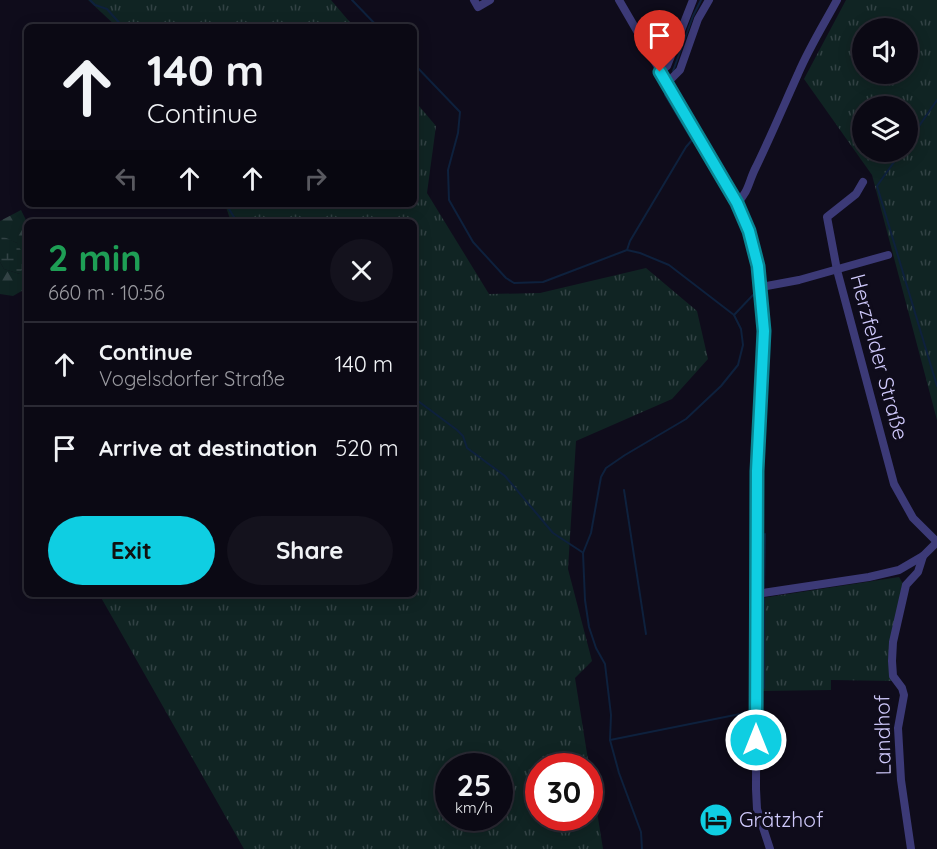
<!DOCTYPE html>
<meta charset="utf-8">
<style>
:root{--surface:#0b0914;--page:#14121d;--text:#f1f3f6;--muted:#9a9aa0;--line:#2b2a34;--accent:#0fcee2}
body{margin:0;font-family:Quicksand,sans-serif;background:var(--page);color:var(--text);height:100vh;display:flex;flex-direction:column;font-size:22px;white-space:nowrap}
*{box-sizing:border-box;margin:0}
p{font-size:20px;color:var(--muted)}
.icon{flex:none;width:33px;height:33px;fill:none;stroke:currentColor;stroke-width:2;stroke-linecap:round;stroke-linejoin:round}
.map{position:relative;flex:1;overflow:hidden}
.sheet{position:absolute;left:24px;top:219px;width:393px;height:378px;display:flex;flex-direction:column;background:var(--surface);border-radius:9px;box-shadow:0 3px 15px #0003,0 0 0 2px var(--line)}
.sheet>*{flex:none}
.banner{position:absolute;left:24px;top:24px;width:393px;height:183px;border-radius:9px;box-shadow:0 3px 15px #0003,0 0 0 2px var(--line);background:#0b0914;color:var(--text);overflow:hidden}
.controls{position:absolute;left:852px;top:18px;display:grid;gap:12px}
.controls a{display:grid;place-items:center;width:66px;height:66px;border-radius:50%;background:var(--surface);box-shadow:0 3px 15px #0003,0 0 0 2px var(--line);font-size:30px}
.speed{position:absolute;left:435px;top:753px;display:flex;gap:12px;font-size:30px;font-weight:700;text-align:center}
.speed>*{display:grid;place-content:center;width:78px;height:78px;border-radius:50%;background:var(--surface);box-shadow:0 3px 15px #0003,0 0 0 2px var(--line);line-height:1}
.speed small{font-size:15px;font-weight:400}
.speed .limit{border:9px solid #d22;background:#fff;color:#111}
.pin{position:absolute;display:grid;place-items:center;width:51px;height:51px;color:#fff;margin:-62px -26px;border-radius:50% 50% 50% 0;rotate:-45deg;box-shadow:0 0 6px #0007}
.pin .icon{rotate:45deg}
.me{position:absolute;width:66px;margin:-33px;rotate:0deg;stroke-linejoin:round;filter:drop-shadow(0 0 4px #0008)}
.turn{display:flex;align-items:center;gap:21px;height:126px;padding:0 24px;font-size:27px}
.turn .icon{width:78px;height:78px;stroke-width:2.5}
.turn b{display:block;font-size:42px;line-height:51px}
.lanes{display:flex;align-items:center;height:57px;padding:0 24px;background:#0003;justify-content:center;gap:30px;direction:ltr}
.lanes .off{opacity:.35}
.round{display:grid;place-items:center;flex:none;width:63px;height:63px;border-radius:32px;background:var(--page)}
.summary{display:flex;align-items:center;justify-content:space-between;height:102px;padding:0 24px}
h1{font-size:36px;font-weight:700;line-height:45px;color:#1e9e55}
.button{display:flex;gap:12px;margin-top:auto;padding:12px 24px}
.button a{flex:1;height:69px;border-radius:36px;background:var(--accent);color:#111;font-size:24px;font-weight:700;line-height:69px;text-align:center}
.button a+a{background:var(--page);color:var(--text)}
ul{padding:0;list-style:none}
li{display:flex;align-items:center;gap:18px;height:84px;padding:0 24px;border-top:2px solid var(--line)}
li div{flex:1}
li b{display:block;font-size:22px}
li em{font-style:normal}
.map>svg:first-child{display:block}
.grass{fill:url(#grass-tufts);fill-rule:evenodd}
.forest{fill:url(#forest-firs)}
.wetland{fill:url(#wetland-marsh)}
.lines{fill:none;stroke-linecap:round;stroke-linejoin:round}
.stream{stroke:#0e213d;stroke-width:2}
.minor{stroke:#3c3a77;stroke-width:8}
.route-casing{stroke:#0a8693;stroke-width:15}
.route{stroke:#0fcee2;stroke-width:10}
.labels{text-anchor:middle;stroke-width:6;stroke-linejoin:round;paint-order:stroke}
.street-label{font-size:21px;fill:#cfc9fb;stroke:#0f0c1b}
.poi-label{font-size:21px;fill:#cfc9fb;stroke:#0f0c1b;text-anchor:start}
</style>
<div class="map">
<svg width="937" height="849" viewBox="0 0 937 849">
<defs>
<pattern id="grass-tufts" width="24" height="20" patternUnits="userSpaceOnUse" patternTransform="scale(1.5)"><rect width="24" height="20" fill="#102423"/><path d="M3 7l-1-3M5 7V3M7 7l1-3M15 17l-1-3M17 17v-4M19 17l1-3" fill="none" stroke="#324244"/></pattern>
<pattern id="forest-firs" width="22" height="20" patternUnits="userSpaceOnUse" patternTransform="scale(1.5)"><rect width="22" height="20" fill="#102423"/><path d="M5 1l3.5 6h-7zM16 11l3.5 6h-7z" fill="#324244"/></pattern>
<pattern id="wetland-marsh" width="20" height="14" patternUnits="userSpaceOnUse" patternTransform="scale(1.5)"><rect width="20" height="14" fill="#102423"/><path d="M1 5h8M5 5V1M11 12h8M15 12V8" fill="none" stroke="#324244"/></pattern>
</defs>
<rect width="100%" height="100%" fill="#0f0c1b"/>
<!-- grass -->
<g class="grass">
<path d="M 88,0 L 331,0 L 354,27 L 117,27 Z"/>
<path d="M 846,0 L 937,0 L 937,420 L 872,175 L 804,79 ZM 862,28 L 908,28 L 908,74 L 862,74 ZM 862,106 L 908,106 L 908,152 L 862,152 Z"/>
<path d="M 414,100 L 436,126 L 427,193 L 489,294 L 540,293 L 646,268 L 697,311 L 708,359 L 672,399 L 576,441 L 568,569 L 592,661 L 575,678 L 589,766 L 538,766 L 538,818 L 590,818 L 590,768 L 603,849 L 244,849 L 99,594 L 414,594 L 414,222 L 231,222 L 225,204 L 414,204 ZM 448,766 L 500,766 L 500,818 L 448,818 Z"/>
<path d="M 899,577 L 905,587 L 893,636 L 893,681 L 831,680 L 831,690 L 762,691 L 762,598 Z"/>
</g>
<!-- forest -->
<path class="forest" d="M 21,210 L 27,222 L 27,288 L 13,296 L 0,294 L 0,262 L 4,269 L 20,274 L 17,243 L 0,236 L 0,221 Z"/>
<!-- wetland -->
<path class="wetland" d="M 0,235 L 17,243 L 26,260 L 20,274 L 4,269 L 0,262 Z"/>
<g class="lines">
<!-- stream -->
<g class="stream">
<path d="M 90,0 L 95,5 L 107,9 L 123,27"/>
<path d="M 352,0 L 378,27"/>
<path d="M 414,64 L 460,112 L 458,133 L 448,170 L 449,200 L 473,242 L 506,278 L 514,283 L 543,282 L 627,250 L 640,253 L 669,265 L 734,315 L 741,329 L 743,345 L 738,365 L 721,386 L 686,419 L 625,455 L 606,468 L 601,477 L 591,533 L 583,553 L 585,600 L 589,627 L 596,648 L 605,664 L 611,715 L 610,740 L 619,773 L 641,832 L 642,849"/>
<path d="M 673,71 L 693,16 L 701,0"/>
<path d="M 908,142 L 937,100"/>
<path d="M 901,152 L 877,186 L 937,386"/>
<path d="M 226,204 L 237,222"/>
<path d="M 627,250 L 630,241 L 686,147 L 692,140 L 665,95 L 666,91"/>
<path d="M 734,315 L 753,295 L 756,295"/>
<path d="M 418,401 L 457,430 L 463,436 L 467,448 L 505,476 L 553,533 L 582,552"/>
<path d="M 624,490 L 646,634"/>
<path d="M 764,588 L 765,534"/>
<path d="M 764,598 L 764,688"/>
<path d="M 610,740 L 750,712 L 750,688"/>
</g>
<!-- minor -->
<g class="minor">
<path d="M 474,0 L 478,7 L 490,0"/>
<path d="M 619,0 L 737,203 L 754,248 L 758,266 L 763,313 L 757,471 L 756,789 L 757,809 L 770,849"/>
<path d="M 660,72 L 667,66 L 693,0"/>
<path d="M 667,83 L 680,70 L 698,19 L 709,0"/>
<path d="M 863,182 L 856,194 L 827,217 L 837,270 L 894,484 L 913,518 L 937,542"/>
<path d="M 737,203 C 749,192 749,180 756,167 C 771,136 784,105 798,74 C 809,48 824,24 837,0"/>
<path d="M 761,287 L 799,280 L 888,255"/>
<path d="M 756,594 L 869,577 L 899,570 L 923,556 L 937,542"/>
<path d="M 911,849 L 901,780 L 898,728 L 904,695 L 902,688 L 893,676 L 892,661 L 893,642 L 906,585 L 918,572 L 923,556"/>
</g>
</g>
<g class="lines">
<defs>
<path id="route" d="M 660,72 L 737,203 L 749,231 L 758,266 L 764,331 L 757,471 L 756,740"/>
</defs>
<!-- route casing -->
<use href="#route" class="route-casing"/>
<!-- route -->
<use href="#route" class="route"/>
</g>
<!-- icons -->
<defs>
<symbol id="hotel-disc" viewBox="-11 -11 22 22"><circle r="9.5" fill="#0fcee2" stroke="#0f0c1b"/><path d="M-6-4.5h1.5V1H6V5H4.5V3h-9V5H-6ZM-4 0a1.8 1.8 0 1 1 3.6 0ZM.5 0V-2.5h3Q6-2.5 6 0Z" fill="#111"/></symbol>
</defs>
<g fill-rule="evenodd">
<use href="#hotel-disc" x="697" y="801" width="38" height="38"/>
</g>
<g class="labels">
<!-- street labels -->
<g class="street-label">
<text transform="translate(879 357) rotate(75)" y="7">Herzfelder Straße</text>
<text transform="translate(883 735) rotate(-91)" y="7">Landhof</text>
</g>
<!-- poi labels -->
<g class="poi-label">
<text x="739" y="827">Grätzhof</text>
</g>
</g>
</svg>
<div class="controls">
<a><svg class="icon" aria-label="sound" viewBox="0 0 24 24"><path d="M4 9h4l5-4v14l-5-4H4zM17 9q2 3 0 6"/></svg></a>
<a><svg class="icon" aria-label="layers" viewBox="0 0 24 24"><path d="M12 4l9 5-9 5-9-5zM3 14l9 5 9-5"/></svg></a>
</div>
<div class="speed"><div>25<small>km/h</small></div><div class="limit">30</div></div>
<div class="pin" style="left:660px;top:72px;background:#d93025"><svg class="icon" aria-label="arrive" viewBox="0 0 24 24"><path d="M6 21V4h12l-3 4 3 4H6"/></svg></div>
<svg class="me" style="left:756px;top:740px" viewBox="-20 -20 40 40"><circle r="17" fill="#0fcee2" stroke="#fff" stroke-width="3"/><path d="M0-11L8 9 0 5-8 9z" fill="#fff"/></svg>
<div class="banner">
<div class="turn"><svg class="icon" aria-label="ahead" viewBox="0 0 24 24"><path d="M12 20V5M6 11l6-6 6 6"/></svg><div><b>140 m</b>Continue</div></div>
<div class="lanes"><svg class="icon off" aria-label="left" viewBox="0 0 24 24"><path d="M17 20v-9H6M10 6l-5 5 5 5"/></svg><svg class="icon" aria-label="ahead" viewBox="0 0 24 24"><path d="M12 20V5M6 11l6-6 6 6"/></svg><svg class="icon" aria-label="ahead" viewBox="0 0 24 24"><path d="M12 20V5M6 11l6-6 6 6"/></svg><svg class="icon off" aria-label="right" viewBox="0 0 24 24"><path d="M7 20v-9h11M14 6l5 5-5 5"/></svg></div>
</div>
<section class="sheet">
<div class="summary"><div><h1>2 min</h1><p>660 m · 10:56</p></div><a class="round"><svg class="icon" aria-label="close" viewBox="0 0 24 24"><path d="M6 6l12 12M18 6L6 18"/></svg></a></div>
<ul>
<li><svg class="icon" aria-label="ahead" viewBox="0 0 24 24"><path d="M12 20V5M6 11l6-6 6 6"/></svg><div><b>Continue</b><p>Vogelsdorfer Straße</p></div><em>140 m</em></li>
<li><svg class="icon" aria-label="arrive" viewBox="0 0 24 24"><path d="M6 21V4h12l-3 4 3 4H6"/></svg><div><b>Arrive at destination</b></div><em>520 m</em></li>
</ul>
<div class="button"><a>Exit</a><a>Share</a></div>
</section>
</div>
